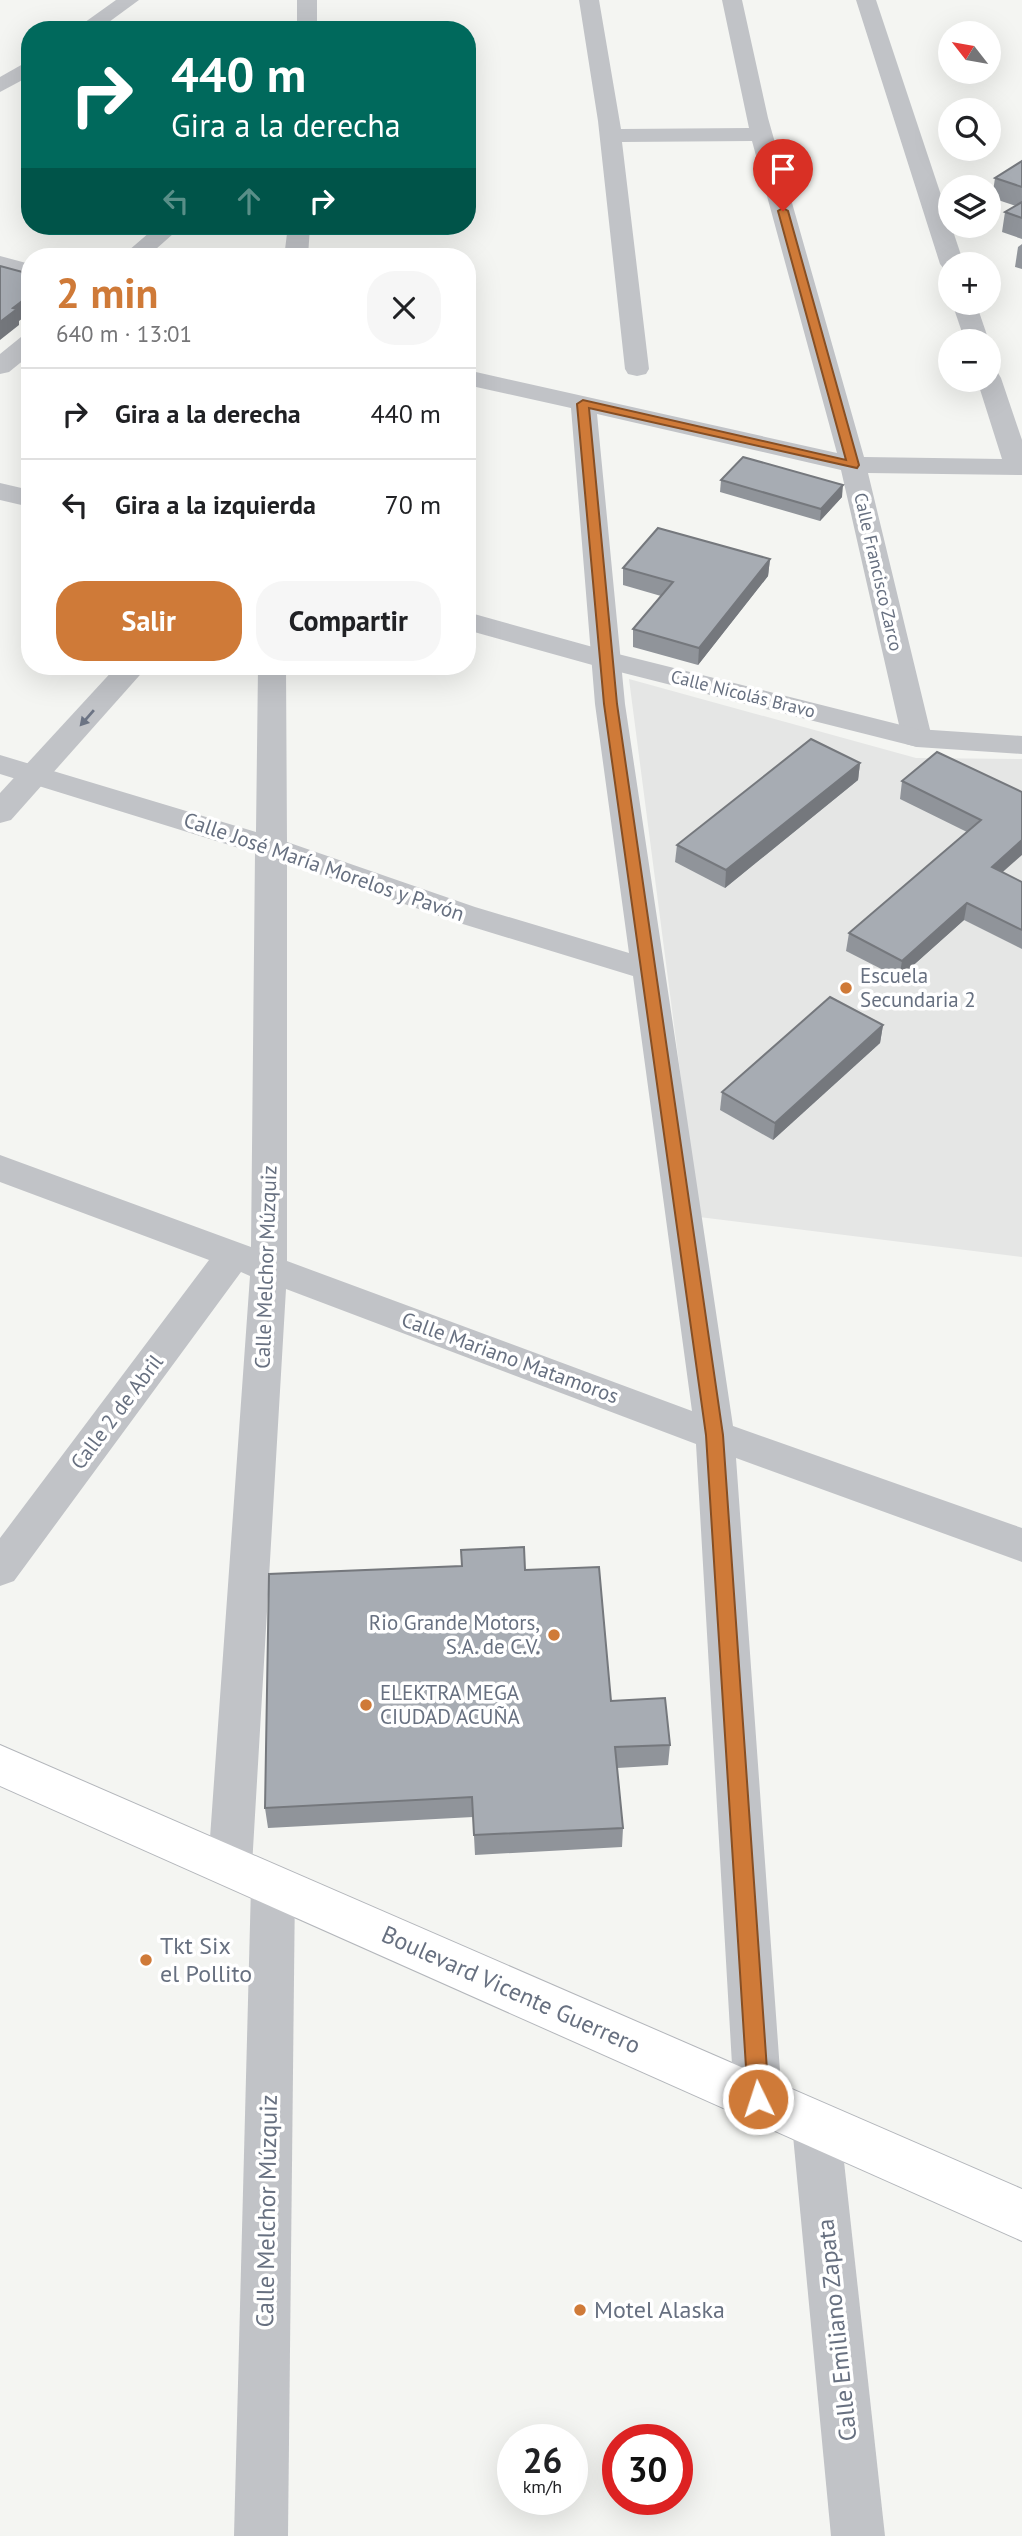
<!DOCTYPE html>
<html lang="es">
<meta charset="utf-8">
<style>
:root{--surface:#fff;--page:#f6f6f6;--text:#202124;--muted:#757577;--line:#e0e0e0;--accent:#cf7a38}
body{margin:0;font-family:"PT Sans",sans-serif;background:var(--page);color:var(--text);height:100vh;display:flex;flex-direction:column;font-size:26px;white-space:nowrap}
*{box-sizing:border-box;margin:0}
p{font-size:23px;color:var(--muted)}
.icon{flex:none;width:38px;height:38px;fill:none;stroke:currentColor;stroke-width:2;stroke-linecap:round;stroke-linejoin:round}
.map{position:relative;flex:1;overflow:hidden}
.drawer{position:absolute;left:21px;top:248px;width:455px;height:427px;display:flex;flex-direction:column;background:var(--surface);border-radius:28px;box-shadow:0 7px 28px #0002}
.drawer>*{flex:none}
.top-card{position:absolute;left:21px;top:21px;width:455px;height:214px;border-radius:28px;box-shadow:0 7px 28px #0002;background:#00695c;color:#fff;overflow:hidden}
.needle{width:46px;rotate:301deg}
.tools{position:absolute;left:938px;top:21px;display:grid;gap:14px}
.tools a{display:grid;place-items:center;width:63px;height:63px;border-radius:50%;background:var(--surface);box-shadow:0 7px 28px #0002;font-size:35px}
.speed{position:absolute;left:497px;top:2424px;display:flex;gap:14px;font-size:35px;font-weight:700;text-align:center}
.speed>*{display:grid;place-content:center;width:91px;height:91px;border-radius:50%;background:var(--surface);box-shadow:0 7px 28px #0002;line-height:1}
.speed small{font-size:18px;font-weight:400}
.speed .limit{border:10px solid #d22;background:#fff;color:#111}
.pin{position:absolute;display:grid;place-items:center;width:60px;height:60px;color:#fff;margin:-72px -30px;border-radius:50% 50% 50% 0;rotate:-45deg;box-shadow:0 0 7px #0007}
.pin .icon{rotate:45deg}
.me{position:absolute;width:77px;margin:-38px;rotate:356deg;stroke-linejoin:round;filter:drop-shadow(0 0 5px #0008)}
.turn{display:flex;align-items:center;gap:24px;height:147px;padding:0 35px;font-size:32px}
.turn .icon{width:91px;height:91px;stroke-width:2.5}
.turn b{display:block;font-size:49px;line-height:60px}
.lanes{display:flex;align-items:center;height:66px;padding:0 35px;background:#0003;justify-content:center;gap:35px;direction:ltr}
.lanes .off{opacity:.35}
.round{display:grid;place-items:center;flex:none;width:74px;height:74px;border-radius:28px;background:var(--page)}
.overview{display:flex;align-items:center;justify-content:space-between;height:119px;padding:0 35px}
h1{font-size:42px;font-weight:700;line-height:52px;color:var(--accent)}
.primary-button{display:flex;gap:14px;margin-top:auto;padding:14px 35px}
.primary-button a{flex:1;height:80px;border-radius:28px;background:var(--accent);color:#fff;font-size:28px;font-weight:700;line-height:80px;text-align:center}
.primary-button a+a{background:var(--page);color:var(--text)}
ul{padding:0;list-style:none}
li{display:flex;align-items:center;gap:21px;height:91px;padding:0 35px;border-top:2px solid var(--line)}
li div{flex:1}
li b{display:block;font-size:26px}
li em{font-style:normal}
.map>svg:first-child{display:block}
.built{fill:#e5e6e5}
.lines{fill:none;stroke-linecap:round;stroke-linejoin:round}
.secondary-casing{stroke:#b3b6bb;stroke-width:2}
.minor{fill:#c1c3c7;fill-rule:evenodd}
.tertiary{fill:#c1c3c7;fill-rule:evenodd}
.secondary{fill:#fff;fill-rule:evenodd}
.wall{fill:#90949a}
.shaded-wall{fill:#75787d}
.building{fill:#a7acb3;stroke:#75787d;stroke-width:2}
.oneway{fill:#6c7484}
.route{fill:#cf7a38;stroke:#874f24;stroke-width:2}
.poi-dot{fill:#cf7a38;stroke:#fff;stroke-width:2.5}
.labels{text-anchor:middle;stroke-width:7;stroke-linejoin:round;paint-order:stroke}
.far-street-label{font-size:18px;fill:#677080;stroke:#fff}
.street-label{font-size:21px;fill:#677080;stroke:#fff}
.poi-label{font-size:21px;fill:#677080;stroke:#fff;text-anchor:start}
.near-poi-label{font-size:24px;fill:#677080;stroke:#fff;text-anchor:start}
.near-street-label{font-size:24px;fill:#677080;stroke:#fff}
</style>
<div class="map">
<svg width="1022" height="2536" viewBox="0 0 1022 2536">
<rect width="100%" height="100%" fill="#f4f5f2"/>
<!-- built -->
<path class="built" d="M 629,679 L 916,758 L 1022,759 L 1022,1257 L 699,1217 Z"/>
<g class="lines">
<defs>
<path id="secondary" d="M 0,1745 L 1022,2189 L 1022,2241 L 0,1786 Z"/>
</defs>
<!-- secondary casing -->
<use href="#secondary" class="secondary-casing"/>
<!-- minor -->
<g class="minor">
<path d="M 116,0 L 139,0 L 98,30 L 74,30 Z"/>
<rect x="297" y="0" width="20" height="30"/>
<path d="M 579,0 L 599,0 L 621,129 L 749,128 L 722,0 L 742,0 L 768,118 L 864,457 L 1002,459 L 977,380 L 989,380 L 989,371 L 998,373 L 1001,378 L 1022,440 L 1022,475 L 868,473 L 932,738 L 928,744 L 917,747 L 906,744 L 902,738 L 841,470 L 597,414 L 625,704 L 733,1426 L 1022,1528 L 1022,1562 L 736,1458 L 782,2099 L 775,2115 L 758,2122 L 741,2115 L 734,2099 L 696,1444 L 286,1289 L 252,1866 L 246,1880 L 230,1886 L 214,1880 L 208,1866 L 250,1276 L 241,1272 L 14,1581 L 0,1586 L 0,1538 L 209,1260 L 0,1182 L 0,1155 L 251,1247 L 255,853 L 0,774 L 0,755 L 256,832 L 258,667 L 286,667 L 287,842 L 475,907 L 629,953 L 595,704 L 571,408 L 467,385 L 467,370 L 837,453 L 752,141 L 622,142 L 649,369 L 646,374 L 637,376 L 628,374 L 625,369 L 598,121 ZM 287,863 L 453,921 L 633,976 L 692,1411 L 287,1261 Z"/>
<path d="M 856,0 L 876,0 L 964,264 L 950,264 L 950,271 L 944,269 L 940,264 Z"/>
<path d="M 30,60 L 30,76 L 0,92 L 0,77 Z"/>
<path d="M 157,226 L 182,226 L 147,257 L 121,257 Z"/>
<path d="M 288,226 L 310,226 L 308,257 L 284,257 Z"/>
<path d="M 0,256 L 30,264 L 30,278 L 0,270 Z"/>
<path d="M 952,303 L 976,303 L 989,341 L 989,342 L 965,341 Z"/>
<path d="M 30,335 L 30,355 L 9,372 L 0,374 L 0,354 L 21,337 Z"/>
<path d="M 273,1866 L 289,1872 L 295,1886 L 288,2536 L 234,2536 L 251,1886 L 257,1872 Z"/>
<path d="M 816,2102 L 833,2108 L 840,2125 L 885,2536 L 831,2536 L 792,2125 L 799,2108 Z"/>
</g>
<!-- tertiary -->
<g class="tertiary">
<path d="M 0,483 L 30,490 L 30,507 L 0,500 Z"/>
<path d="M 467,612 L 618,654 L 917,729 L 1022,736 L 1022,754 L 917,747 L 596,666 L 467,630 Z"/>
<path d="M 116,667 L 147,667 L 11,820 L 0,823 L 0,793 Z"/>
</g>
<!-- secondary -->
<use href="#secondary" class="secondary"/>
</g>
<!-- wall -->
<g class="wall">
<path d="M 1022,161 L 1022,239 L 1002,232 L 1005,212 L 1016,206 L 992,198 L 995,178 Z"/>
<path d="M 1022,244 L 1022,269 L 1015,267 L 1018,247 Z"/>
<path d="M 721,480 L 842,497 L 820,521 L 720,492 Z"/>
<path d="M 770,559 L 768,576 L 698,665 L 633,647 L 633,629 L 661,596 L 623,585 L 623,568 Z"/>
<path d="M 860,763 L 858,780 L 725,888 L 675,862 L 677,845 Z"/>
<path d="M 902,781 L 1022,792 L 1002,872 L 1022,882 L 1022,949 L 964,920 L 899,978 L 846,951 L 849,933 L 967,832 L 900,799 Z"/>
<path d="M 883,1025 L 880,1043 L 773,1140 L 720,1110 L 722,1092 Z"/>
<path d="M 525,1570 L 611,1701 L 670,1745 L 668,1765 L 617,1768 L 623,1828 L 622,1847 L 475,1855 L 473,1817 L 268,1828 L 265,1808 Z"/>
</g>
<!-- shaded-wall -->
<g class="shaded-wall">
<path d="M 30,295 L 30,313 L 19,321 L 19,325 L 0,340 L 0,322 L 13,308 Z"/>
<path d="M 843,485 L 842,497 L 820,521 L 821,509 Z"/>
<path d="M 770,559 L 768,576 L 698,665 L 699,648 Z"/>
<path d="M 860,763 L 858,780 L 725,888 L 726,870 Z"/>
<path d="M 1022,840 L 1022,855 L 988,885 L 992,867 Z"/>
<path d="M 967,903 L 964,920 L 899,978 L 902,961 Z"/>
<path d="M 883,1025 L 880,1043 L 773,1140 L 775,1123 Z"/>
</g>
<!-- building -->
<g class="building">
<path d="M 1022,161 L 1022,187 L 995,178 Z"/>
<path d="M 1022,202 L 1022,218 L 1005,212 Z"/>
<path d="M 0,266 L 30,274 L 26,278 L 30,279 L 30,295 L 13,308 L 17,309 L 0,322 Z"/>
<path d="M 743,457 L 843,485 L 821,509 L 721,480 Z"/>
<path d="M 658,528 L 770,559 L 699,648 L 633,629 L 673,582 L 623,568 Z"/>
<path d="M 811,739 L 860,763 L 726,870 L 677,845 Z"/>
<path d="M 937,752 L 1022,792 L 1022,840 L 992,867 L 1022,882 L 1022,930 L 967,903 L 902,961 L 849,933 L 981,820 L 902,781 Z"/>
<path d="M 830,997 L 883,1025 L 775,1123 L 722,1092 Z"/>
<path d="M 524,1547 L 525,1570 L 599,1567 L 611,1701 L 665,1698 L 670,1745 L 615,1747 L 623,1828 L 474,1835 L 472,1797 L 265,1808 L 269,1574 L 462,1566 L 461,1550 Z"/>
</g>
<!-- one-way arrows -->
<defs><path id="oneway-solid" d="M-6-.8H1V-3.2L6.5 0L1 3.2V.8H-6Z" transform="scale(1.75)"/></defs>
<use class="oneway" href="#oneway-solid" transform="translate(87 718) rotate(131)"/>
<!-- route -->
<path class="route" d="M 783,208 L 788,211 L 859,465 L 857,468 L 589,408 L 617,704 L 723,1435 L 769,2099 L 766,2106 L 758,2109 L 751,2106 L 748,2099 L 706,1435 L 604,704 L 577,404 L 583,400 L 846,460 L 778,211 Z"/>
<!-- markers -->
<g class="poi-dot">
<circle cx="846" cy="988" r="7"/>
<circle cx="554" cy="1635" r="7"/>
<circle cx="366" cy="1705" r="7"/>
<circle cx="146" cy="1960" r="7"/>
<circle cx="580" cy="2310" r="7"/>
</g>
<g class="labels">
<!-- far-street labels -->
<g class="far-street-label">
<text transform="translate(878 572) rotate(77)" y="6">Calle Francisco Zarco</text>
<text transform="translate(743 694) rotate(14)" y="6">Calle Nicolás Bravo</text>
</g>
<!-- street labels -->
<g class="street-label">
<text transform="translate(324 867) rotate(19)" y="7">Calle José María Morelos y Pavón</text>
<text transform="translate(266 1267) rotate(-88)" y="7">Calle Melchor Múzquiz</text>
<text transform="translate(510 1358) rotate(20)" y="7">Calle Mariano Matamoros</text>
<text transform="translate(117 1412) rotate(-53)" y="7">Calle 2 de Abril</text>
</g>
<!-- poi labels -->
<g class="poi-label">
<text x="860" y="983">Escuela<tspan x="860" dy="24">Secundaria 2</tspan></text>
<text x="540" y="1630" text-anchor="end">Rio Grande Motors,<tspan x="540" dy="24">S.A. de C.V.</tspan></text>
<text x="380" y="1700">ELEKTRA MEGA<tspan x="380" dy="24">CIUDAD ACUÑA</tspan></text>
</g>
<!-- near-poi labels -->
<g class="near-poi-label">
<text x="160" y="1954">Tkt Six<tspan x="160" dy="28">el Pollito</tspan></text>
<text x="594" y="2318">Motel Alaska</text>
</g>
<!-- near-street labels -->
<g class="near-street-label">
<text transform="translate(511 1990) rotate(24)" y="8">Boulevard Vicente Guerrero</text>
<text transform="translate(267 2211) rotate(-89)" y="8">Calle Melchor Múzquiz</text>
<text transform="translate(837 2330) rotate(-96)" y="8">Calle Emiliano Zapata</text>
</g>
</g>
</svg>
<div class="tools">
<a><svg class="needle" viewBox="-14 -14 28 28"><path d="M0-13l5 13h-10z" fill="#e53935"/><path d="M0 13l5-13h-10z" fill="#757577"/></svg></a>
<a><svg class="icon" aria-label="search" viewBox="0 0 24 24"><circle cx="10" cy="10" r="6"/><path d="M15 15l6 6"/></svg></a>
<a><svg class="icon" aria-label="layers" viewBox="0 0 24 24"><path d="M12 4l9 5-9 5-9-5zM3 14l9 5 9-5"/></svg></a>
<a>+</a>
<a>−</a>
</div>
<div class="speed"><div>26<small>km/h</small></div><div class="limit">30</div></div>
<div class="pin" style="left:783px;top:211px;background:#d93025"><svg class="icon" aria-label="arrive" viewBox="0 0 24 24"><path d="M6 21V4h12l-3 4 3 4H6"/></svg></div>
<svg class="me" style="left:758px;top:2099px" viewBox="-20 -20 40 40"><circle r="17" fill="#cf7a38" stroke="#fff" stroke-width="3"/><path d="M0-11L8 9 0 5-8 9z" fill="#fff"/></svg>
<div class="top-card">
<div class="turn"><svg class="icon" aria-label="right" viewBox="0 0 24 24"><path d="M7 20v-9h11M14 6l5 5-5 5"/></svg><div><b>440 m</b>Gira a la derecha</div></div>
<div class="lanes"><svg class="icon off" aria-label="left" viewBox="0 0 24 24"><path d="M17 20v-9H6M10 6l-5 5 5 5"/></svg><svg class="icon off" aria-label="ahead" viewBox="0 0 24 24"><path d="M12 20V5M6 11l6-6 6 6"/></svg><svg class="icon" aria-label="right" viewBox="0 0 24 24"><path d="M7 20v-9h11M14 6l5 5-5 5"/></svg></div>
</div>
<section class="drawer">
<div class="overview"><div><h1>2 min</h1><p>640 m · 13:01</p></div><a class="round"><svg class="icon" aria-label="close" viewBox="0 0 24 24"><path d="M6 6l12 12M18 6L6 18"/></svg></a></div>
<ul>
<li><svg class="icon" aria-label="right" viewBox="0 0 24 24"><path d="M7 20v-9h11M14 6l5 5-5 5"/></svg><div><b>Gira a la derecha</b></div><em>440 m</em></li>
<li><svg class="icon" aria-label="left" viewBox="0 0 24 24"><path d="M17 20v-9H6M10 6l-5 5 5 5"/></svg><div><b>Gira a la izquierda</b></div><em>70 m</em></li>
</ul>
<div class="primary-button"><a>Salir</a><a>Compartir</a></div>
</section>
</div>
